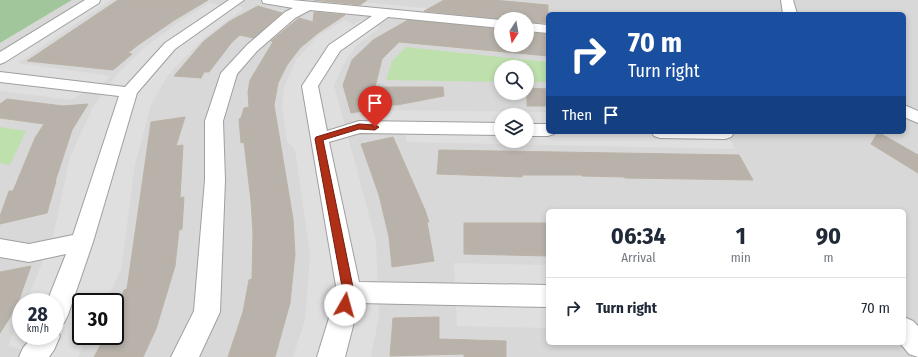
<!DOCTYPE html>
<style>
:root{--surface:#fff;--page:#f6f6f7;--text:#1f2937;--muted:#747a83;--line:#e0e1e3}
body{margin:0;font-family:"Fira Sans Condensed",sans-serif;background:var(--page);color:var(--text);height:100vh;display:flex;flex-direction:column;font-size:15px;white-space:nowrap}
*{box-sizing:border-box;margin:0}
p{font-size:13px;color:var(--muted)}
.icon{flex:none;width:22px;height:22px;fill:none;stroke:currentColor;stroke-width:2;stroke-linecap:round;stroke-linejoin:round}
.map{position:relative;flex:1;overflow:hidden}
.side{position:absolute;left:546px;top:209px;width:360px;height:136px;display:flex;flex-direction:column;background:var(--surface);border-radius:6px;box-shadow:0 2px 6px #0003}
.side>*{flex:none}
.top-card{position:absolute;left:546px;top:12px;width:360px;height:122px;border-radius:6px;box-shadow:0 2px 6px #0003;background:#1a4fa0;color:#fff;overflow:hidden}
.needle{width:26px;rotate:191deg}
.buttons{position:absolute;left:494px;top:12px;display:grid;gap:8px}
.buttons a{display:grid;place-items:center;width:40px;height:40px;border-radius:50%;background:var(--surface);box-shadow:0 2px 6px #0003;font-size:20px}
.speed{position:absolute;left:12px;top:293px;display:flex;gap:8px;font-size:20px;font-weight:700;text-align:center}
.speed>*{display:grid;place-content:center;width:52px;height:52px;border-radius:50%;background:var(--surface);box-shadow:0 2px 6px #0003;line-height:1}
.speed small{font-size:10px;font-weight:400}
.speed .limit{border:2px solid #111;border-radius:6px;background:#fff;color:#111}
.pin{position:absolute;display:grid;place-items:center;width:34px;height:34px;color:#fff;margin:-41px -17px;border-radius:50% 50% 50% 0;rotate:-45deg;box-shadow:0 0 4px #0007}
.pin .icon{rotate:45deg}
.me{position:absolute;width:44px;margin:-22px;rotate:7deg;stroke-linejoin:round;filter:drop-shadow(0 0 3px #0008)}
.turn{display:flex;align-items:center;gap:14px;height:84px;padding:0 16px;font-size:18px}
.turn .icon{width:52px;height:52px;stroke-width:2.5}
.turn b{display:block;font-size:28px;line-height:34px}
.then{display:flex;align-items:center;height:38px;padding:0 16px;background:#0003;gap:8px;font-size:15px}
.eta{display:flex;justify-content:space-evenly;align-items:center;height:68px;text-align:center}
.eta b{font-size:24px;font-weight:700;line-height:28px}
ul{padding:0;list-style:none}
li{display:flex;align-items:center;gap:12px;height:60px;padding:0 16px;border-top:1px solid var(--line)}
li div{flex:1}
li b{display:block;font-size:15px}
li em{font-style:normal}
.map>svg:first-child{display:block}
.residential{fill:#d9d8d8;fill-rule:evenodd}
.grass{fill:#bee0ad}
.forest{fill:#a1c69b}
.parking{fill:#dfdfdf;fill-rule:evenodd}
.building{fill:#b8b2ab;stroke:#bbb3a6}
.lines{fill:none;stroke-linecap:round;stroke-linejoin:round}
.minor-casing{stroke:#9f9f9f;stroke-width:2}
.minor{fill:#fff;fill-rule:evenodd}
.route{fill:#af2f17;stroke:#721f0f}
</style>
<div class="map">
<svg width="918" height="357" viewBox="0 0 918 357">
<rect width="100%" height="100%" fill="#ebeae2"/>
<!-- residential -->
<path class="residential" d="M 72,0 L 918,0 L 918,357 L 0,357 L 0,43 ZM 548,14 L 904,14 L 904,132 L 548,132 ZM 501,19 L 527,19 L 527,45 L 501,45 ZM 501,67 L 527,67 L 527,93 L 501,93 ZM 501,115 L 527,115 L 527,141 L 501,141 ZM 548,211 L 904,211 L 904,343 L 548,343 ZM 21,302 L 55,302 L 55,336 L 21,336 ZM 81,302 L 115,302 L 115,336 L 81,336 Z"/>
<!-- grass -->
<g class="grass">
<path d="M 406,47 L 548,62 L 548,82 L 527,82 L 527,67 L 501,67 L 501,82 L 386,80 L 392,61 Z"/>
<path d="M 0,127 L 26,131 L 10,165 L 0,163 Z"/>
</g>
<!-- forest -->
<path class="forest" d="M 0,0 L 72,0 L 0,43 Z"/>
<!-- parking -->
<g class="parking">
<path d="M 86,0 L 111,0 L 18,63 L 111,76 L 94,92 L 83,92 L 72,100 L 0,91 L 0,53 Z"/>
<path d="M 352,1 L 548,20 L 548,38 L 527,36 L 527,19 L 501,19 L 501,34 L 413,25 L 414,19 L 341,12 Z"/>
<path d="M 226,2 L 244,8 L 204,38 L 168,75 L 151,105 L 135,164 L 121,270 L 105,302 L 81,302 L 81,336 L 88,336 L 78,357 L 53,357 L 8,346 L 21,314 L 21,336 L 55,336 L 55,302 L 26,302 L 53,237 L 70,157 L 93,107 L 116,75 L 145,47 L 176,24 L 209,3 L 220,5 Z"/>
<path d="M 344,20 L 353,24 L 362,20 L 380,28 L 357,45 L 347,58 L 334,85 L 376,241 L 379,316 L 371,357 L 293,357 L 305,320 L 310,255 L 295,150 L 287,141 L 282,108 L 284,87 L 296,60 L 317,37 Z"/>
<path d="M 386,110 L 548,112 L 548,132 L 726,132 L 735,149 L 406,142 L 406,132 L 378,130 ZM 501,115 L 527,115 L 527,141 L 501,141 Z"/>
<path d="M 454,263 L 548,265 L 548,328 L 457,326 Z"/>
</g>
<!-- building -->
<g class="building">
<path d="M 118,0 L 208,0 L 173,21 L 138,45 L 128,53 L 132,54 L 113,70 L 27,61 Z"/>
<path d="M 314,0 L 367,0 L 360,5 Z"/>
<path d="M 444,0 L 493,0 L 548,5 L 548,23 L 527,22 L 527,19 L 502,19 L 424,11 Z"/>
<path d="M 258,6 L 282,13 L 253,38 L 240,35 L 232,42 L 209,72 L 204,72 L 201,78 L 174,76 L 204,41 L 230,21 Z"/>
<path d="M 314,12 L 345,15 L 318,33 L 300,48 L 287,65 L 278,83 L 274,105 L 293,219 L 295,254 L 290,303 L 275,357 L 228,357 L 243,312 L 249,280 L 252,279 L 253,233 L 251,201 L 244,142 L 241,143 L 239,119 L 241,118 L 244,108 L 249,107 L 248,92 L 250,80 L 273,42 L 271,41 L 299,18 L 313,22 Z"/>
<path d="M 408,20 L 501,29 L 501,45 L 527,45 L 527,33 L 548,34 L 548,56 L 399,42 L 382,59 L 375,87 L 443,87 L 444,96 L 397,105 L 379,105 L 380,108 L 351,113 L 343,85 L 352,60 L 373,40 Z"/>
<path d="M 527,88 L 548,89 L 548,106 L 527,106 Z"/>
<path d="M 7,99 L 63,106 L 88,104 L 72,130 L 55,182 L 56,181 L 47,213 L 0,224 L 0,216 L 9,191 L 13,191 L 35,138 L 44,124 L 0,118 L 0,104 Z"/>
<path d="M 185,117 L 176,146 L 183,145 L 180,198 L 184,197 L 182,229 L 179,230 L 175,266 L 156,329 L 143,357 L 94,357 L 105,337 L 115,337 L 115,314 L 124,290 L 127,289 L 151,122 Z"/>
<path d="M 878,132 L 918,155 L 918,173 L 871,144 Z"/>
<path d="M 393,137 L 425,210 L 429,222 L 427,222 L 434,261 L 392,267 L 389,237 L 379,195 L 361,144 Z"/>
<path d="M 439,150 L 739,155 L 753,180 L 625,178 L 624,177 L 582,176 L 582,175 L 522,175 L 522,177 L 437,174 Z"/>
<path d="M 464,223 L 548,223 L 548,256 L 464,254 Z"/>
<path d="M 31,266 L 16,308 L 0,333 L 0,272 Z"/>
<path d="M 439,317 L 439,339 L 506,341 L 506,357 L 464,357 L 464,354 L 390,356 L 393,318 Z"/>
</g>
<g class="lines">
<defs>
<g id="minor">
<path d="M 85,0 L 100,0 L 99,3 L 5,62 L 0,64 L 0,52 Z"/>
<path d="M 229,0 L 244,0 L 175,49 L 137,93 L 93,242 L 68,315 L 64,323 L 55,326 L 55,302 L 47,302 L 66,254 L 29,262 L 0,257 L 0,239 L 29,244 L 73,235 L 119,96 L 0,82 L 0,72 L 125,87 L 165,43 Z"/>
<path d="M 262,0 L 292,0 L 501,20 L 501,28 L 388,17 L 340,51 L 318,86 L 327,131 L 359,121 L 501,123 L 501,135 L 360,133 L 329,142 L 359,282 L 548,285 L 548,307 L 359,303 L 345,357 L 317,357 L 337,292 L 302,86 L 329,45 L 372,16 L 310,10 L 295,18 L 257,51 L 237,74 L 223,121 L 225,180 L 220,312 L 199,357 L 171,357 L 194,311 L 205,180 L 205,121 L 221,73 L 247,45 L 285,12 L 293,8 L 263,3 Z"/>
<path d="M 781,0 L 793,0 L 797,14 L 783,14 Z"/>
<path d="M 527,23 L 548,25 L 548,33 L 527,31 Z"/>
<path d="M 904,105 L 918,111 L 918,123 L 904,117 Z"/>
<path d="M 527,124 L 548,124 L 548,132 L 556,132 L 554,134 L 548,136 L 527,136 Z"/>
<path d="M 651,132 L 733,132 L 734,133 L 731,137 L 725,139 L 660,138 L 654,136 Z"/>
<path d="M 904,317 L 913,321 L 918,326 L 918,357 L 909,354 L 900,343 L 904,343 Z"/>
<path d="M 55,327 L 60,336 L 54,350 L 49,357 L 19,357 L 23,348 L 33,336 L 55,336 Z"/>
</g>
</defs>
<!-- minor casing -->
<use href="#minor" class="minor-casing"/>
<!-- minor -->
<use href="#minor" class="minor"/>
</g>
<!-- route -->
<path class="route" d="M 359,124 L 375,125 L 379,127 L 375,130 L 359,129 L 323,140 L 354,292 L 349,309 L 345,310 L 341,309 L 340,305 L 343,292 L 315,139 L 316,137 Z"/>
</svg>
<div class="buttons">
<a><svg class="needle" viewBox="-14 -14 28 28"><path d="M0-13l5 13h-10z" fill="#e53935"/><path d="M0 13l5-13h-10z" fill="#747a83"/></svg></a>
<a><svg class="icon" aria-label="search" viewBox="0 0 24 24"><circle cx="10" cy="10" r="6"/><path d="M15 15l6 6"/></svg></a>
<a><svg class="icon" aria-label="layers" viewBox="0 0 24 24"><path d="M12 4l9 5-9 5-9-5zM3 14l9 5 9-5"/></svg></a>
</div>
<div class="speed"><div>28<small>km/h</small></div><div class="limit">30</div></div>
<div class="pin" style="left:375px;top:127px;background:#d93025"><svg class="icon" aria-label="arrive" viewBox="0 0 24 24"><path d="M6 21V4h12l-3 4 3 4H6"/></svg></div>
<svg class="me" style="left:345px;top:305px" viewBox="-20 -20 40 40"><circle r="19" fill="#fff"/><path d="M0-13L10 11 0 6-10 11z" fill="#af2f17"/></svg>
<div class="top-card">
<div class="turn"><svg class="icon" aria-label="right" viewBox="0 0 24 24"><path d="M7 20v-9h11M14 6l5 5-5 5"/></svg><div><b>70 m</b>Turn right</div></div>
<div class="then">Then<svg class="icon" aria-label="arrive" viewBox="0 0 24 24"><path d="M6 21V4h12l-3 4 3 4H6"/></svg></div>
</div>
<section class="side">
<div class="eta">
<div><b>06:34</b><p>Arrival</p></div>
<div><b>1</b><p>min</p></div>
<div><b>90</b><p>m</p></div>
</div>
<ul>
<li><svg class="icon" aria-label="right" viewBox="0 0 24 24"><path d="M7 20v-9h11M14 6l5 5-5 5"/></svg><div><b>Turn right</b></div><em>70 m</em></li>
</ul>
</section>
</div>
